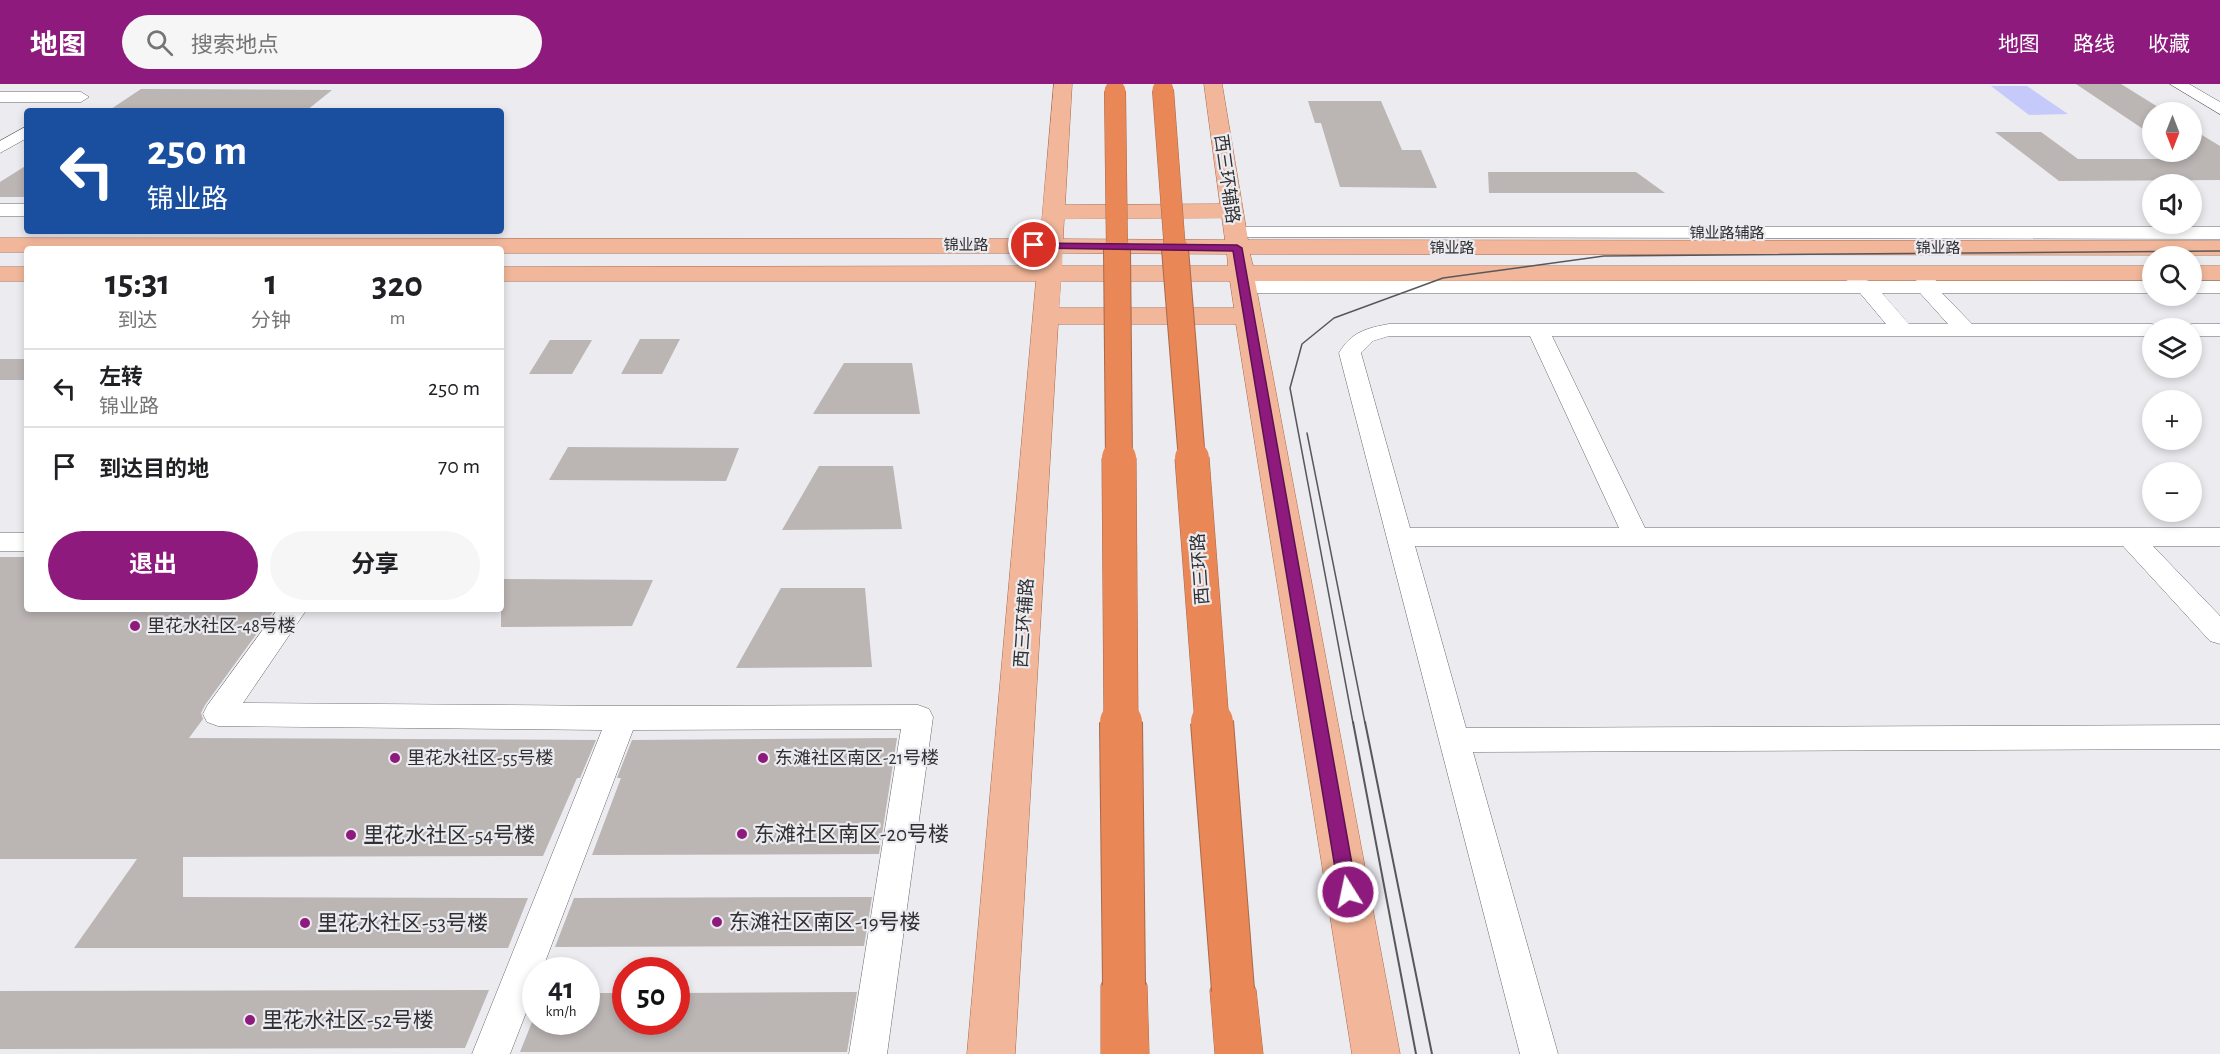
<!DOCTYPE html>
<html lang="zh">
<meta charset="utf-8">
<style>
:root{--surface:#fff;--page:#f6f6f6;--text:#202124;--muted:#757577;--line:#e0e0e0;--accent:#8d1a7c}
body{margin:0;font-family:"Alegreya Sans","Noto Sans SC",sans-serif;background:var(--page);color:var(--text);height:100vh;display:flex;flex-direction:column;font-size:22px;white-space:nowrap}
*{box-sizing:border-box;margin:0}
p{font-size:20px;color:var(--muted)}
.icon{flex:none;width:33px;height:33px;fill:none;stroke:currentColor;stroke-width:2;stroke-linecap:round;stroke-linejoin:round}
.map{position:relative;flex:1;overflow:hidden}
.side{position:absolute;left:24px;top:162px;width:480px;height:366px;display:flex;flex-direction:column;background:var(--surface);border-radius:6px;box-shadow:0 3px 9px #0003}
.side>*{flex:none}
.hud{position:absolute;left:24px;top:24px;width:480px;height:126px;border-radius:6px;box-shadow:0 3px 9px #0003;background:#1a4fa0;color:#fff;overflow:hidden}
.needle{width:39px;rotate:180deg}
.controls{position:absolute;left:2142px;top:18px;display:grid;gap:12px}
.controls a{display:grid;place-items:center;width:60px;height:60px;border-radius:50%;background:var(--surface);box-shadow:0 3px 9px #0003;font-size:30px}
.speed{position:absolute;left:522px;top:873px;display:flex;gap:12px;font-size:30px;font-weight:700;text-align:center}
.speed>*{display:grid;place-content:center;width:78px;height:78px;border-radius:50%;background:var(--surface);box-shadow:0 3px 9px #0003;line-height:1}
.speed small{font-size:15px;font-weight:400}
.speed .limit{border:9px solid #d22;background:#fff;color:#111}
.pin{position:absolute;display:grid;place-items:center;width:51px;height:51px;color:#fff;margin:-26px;border:3px solid #fff;border-radius:50%;box-shadow:0 2px 6px #0007}
.me{position:absolute;width:66px;margin:-33px;rotate:350deg;stroke-linejoin:round;filter:drop-shadow(0 0 4px #0008)}
.turn{display:flex;align-items:center;gap:21px;height:126px;padding:0 24px;font-size:27px}
.turn .icon{width:78px;height:78px;stroke-width:2.5}
.turn b{display:block;font-size:42px;line-height:51px}
.eta{display:flex;justify-content:space-evenly;align-items:center;height:102px;text-align:center}
.eta b{font-size:36px;font-weight:700;line-height:42px}
.cta{display:flex;gap:12px;margin-top:auto;padding:12px 24px}
.cta a{flex:1;height:69px;border-radius:36px;background:var(--accent);color:#fff;font-size:24px;font-weight:700;line-height:69px;text-align:center}
.cta a+a{background:var(--page);color:var(--text)}
ul{padding:0;list-style:none}
li{display:flex;align-items:center;gap:18px;height:78px;padding:0 24px;border-top:2px solid var(--line)}
li div{flex:1}
li b{display:block;font-size:22px}
li em{font-style:normal}
header{display:flex;align-items:center;gap:36px;box-sizing:border-box;height:84px;padding:0 30px;background:var(--accent);color:#fff}
header strong{font-size:28px}
nav{display:flex;gap:33px;margin-inline-start:auto;font-size:21px}
.search{width:420px;height:54px;background:var(--page);display:flex;align-items:center;gap:15px;box-sizing:border-box;padding:0 21px;border-radius:33px;color:var(--muted);font-size:22px}
.map>svg:first-child{display:block}
.green{fill:#c6cafa}
.building{fill:#bbb5b4}
.lines{fill:none;stroke-linecap:round;stroke-linejoin:round}
.minor-casing{stroke:#69696e;stroke-width:1}
.major-casing{stroke:#a8694a;stroke-width:1}
.highway-casing{stroke:#a8694a;stroke-width:1}
.minor{fill:#fff;fill-rule:evenodd}
.major{fill:#f2b79a;fill-rule:evenodd}
.highway{fill:#e98757;fill-rule:evenodd}
.tram-far1{stroke:#58585b;stroke-width:1.5}
.tram{stroke:#58585b;stroke-width:2}
.highway-bridge-far3-casing{stroke:#a8694a;stroke-width:22;stroke-linecap:butt}
.highway-bridge-far2-casing{stroke:#a8694a;stroke-width:28;stroke-linecap:butt}
.highway-bridge-far1-casing{stroke:#a8694a;stroke-width:35;stroke-linecap:butt}
.highway-bridge-casing{stroke:#a8694a;stroke-width:44;stroke-linecap:butt}
.highway-bridge-far3{stroke:#e98757;stroke-width:21}
.highway-bridge-far2{stroke:#e98757;stroke-width:26}
.highway-bridge-far1{stroke:#e98757;stroke-width:34}
.highway-bridge{stroke:#e98757;stroke-width:42}
.route{fill:#8d1a7c;stroke:#5c1151;stroke-width:1.5}
.poi-dot{fill:#8d1a7c;stroke:#ebebf0;stroke-width:2}
.labels{text-anchor:middle;stroke-width:4.5;stroke-linejoin:round;paint-order:stroke}
.far-street-label{font-size:15px;fill:#303032;stroke:#ebebf0}
.street-label{font-size:18px;fill:#303032;stroke:#ebebf0}
.poi-label{font-size:18px;fill:#303032;stroke:#ebebf0;text-anchor:start}
.near-poi-label{font-size:21px;fill:#303032;stroke:#ebebf0;text-anchor:start}
</style>
<header>
<strong>地图</strong>
<div class="search"><svg class="icon" aria-label="search" viewBox="0 0 24 24"><circle cx="10" cy="10" r="6"/><path d="M15 15l6 6"/></svg>搜索地点</div>
<nav><a>地图</a><a>路线</a><a>收藏</a></nav>
</header>
<div class="map">
<svg width="2220" height="970" viewBox="0 0 2220 970">
<rect width="100%" height="100%" fill="#ebebf0"/>
<!-- green -->
<path class="green" d="M 1991,2 L 2027,2 L 2068,30 L 2029,31 Z"/>
<!-- building -->
<g class="building">
<path d="M 2076,0 L 2121,0 L 2166,28 L 2152,28 L 2152,51 Z"/>
<path d="M 141,5 L 332,6 L 306,27 L 108,27 Z"/>
<path d="M 1308,17 L 1381,17 L 1402,66 L 1421,66 L 1437,104 L 1340,103 L 1321,39 L 1315,39 Z"/>
<path d="M 2192,45 L 2220,62 L 2220,96 L 2059,97 L 1995,48 L 2041,48 L 2078,75 L 2188,75 L 2178,68 L 2192,68 Z"/>
<path d="M 27,81 L 27,113 L 0,113 L 0,98 Z"/>
<path d="M 1488,88 L 1636,88 L 1665,109 L 1489,109 Z"/>
<path d="M 640,255 L 680,255 L 662,290 L 621,290 Z"/>
<path d="M 550,256 L 592,256 L 572,290 L 529,290 Z"/>
<rect x="0" y="275" width="27" height="21"/>
<path d="M 844,279 L 912,279 L 920,330 L 813,330 Z"/>
<path d="M 568,363 L 739,364 L 726,397 L 549,396 Z"/>
<path d="M 819,382 L 893,382 L 902,445 L 782,446 Z"/>
<path d="M 0,473 L 27,473 L 27,527 L 274,526 L 205,621 L 201,629 L 203,635 L 189,654 L 596,656 L 580,694 L 577,694 L 543,772 L 183,773 L 183,813 L 528,814 L 508,864 L 74,864 L 137,775 L 0,775 Z"/>
<path d="M 501,495 L 653,496 L 632,542 L 501,543 Z"/>
<path d="M 781,504 L 865,504 L 872,583 L 736,584 Z"/>
<path d="M 897,654 L 879,770 L 592,771 L 621,694 L 617,694 L 632,656 Z"/>
<path d="M 872,813 L 864,862 L 555,863 L 574,814 Z"/>
<path d="M 489,906 L 465,964 L 0,965 L 0,907 Z"/>
<path d="M 857,908 L 847,968 L 520,968 L 532,938 L 586,938 L 586,909 L 626,909 L 626,938 L 676,938 L 676,909 Z"/>
</g>
<g class="lines">
<defs>
<g id="minor">
<path d="M 2170,0 L 2189,0 L 2220,18 L 2220,30 Z"/>
<path d="M 0,8 L 81,8 L 89,13 L 81,18 L 0,18 Z"/>
<path d="M 27,42 L 27,54 L 0,69 L 0,57 Z"/>
<rect x="0" y="120" width="27" height="12"/>
<path d="M 1235,143 L 2220,143 L 2220,155 L 1228,153 L 1226,149 L 1228,145 Z"/>
<path d="M 1927,187 L 1934,189 L 1936,197 L 2152,197 L 2152,209 L 1942,209 L 1972,240 L 2152,240 L 2162,244 L 2152,244 L 2152,252 L 1552,252 L 1645,444 L 2220,444 L 2220,462 L 2153,462 L 2220,532 L 2220,560 L 2210,557 L 2123,462 L 1415,462 L 1466,644 L 2220,641 L 2220,665 L 1473,668 L 1558,970 L 1520,970 L 1339,269 C 1351,248 1367,244 1389,240 L 1886,240 L 1860,209 L 1243,209 L 1236,207 L 1233,203 L 1236,199 L 1243,197 L 1846,197 L 1855,192 L 1869,197 L 1916,197 L 1920,189 ZM 1882,209 L 1920,209 L 1948,240 L 1909,240 ZM 1389,252 L 1530,252 L 1619,444 L 1410,444 L 1361,269 L 1373,257 Z"/>
<rect x="2192" y="197" width="28" height="12"/>
<path d="M 2192,240 L 2220,240 L 2220,252 L 2192,252 L 2192,244 L 2182,244 Z"/>
<rect x="0" y="449" width="27" height="18"/>
<path d="M 278,525 L 307,525 L 243,619 L 622,622 L 918,621 L 929,625 L 933,633 L 887,970 L 849,970 L 901,645 L 633,646 L 542,886 L 536,886 L 536,903 L 510,970 L 472,970 L 602,646 L 218,642 L 207,638 L 203,630 L 207,622 Z"/>
</g>
<g id="major">
<path d="M 1054,0 L 1072,0 L 1065,121 L 1220,120 L 1204,0 L 1222,0 L 1248,156 L 2220,157 L 2220,171 L 1250,170 L 1253,182 L 2152,182 L 2152,196 L 1255,197 L 1400,970 L 1352,970 L 1236,240 L 1058,240 L 1015,970 L 967,970 L 1036,197 L 501,197 L 501,183 L 1037,182 L 1039,169 L 501,169 L 501,165 L 27,165 L 27,168 L 0,168 L 0,154 L 1040,155 ZM 1222,134 L 1225,156 L 1063,155 L 1064,135 ZM 1062,169 L 1227,170 L 1228,182 L 1062,182 ZM 1061,197 L 1230,197 L 1234,224 L 1059,224 Z"/>
<rect x="2192" y="182" width="28" height="14"/>
<rect x="0" y="183" width="27" height="14"/>
</g>
<g id="highway">
<path d="M 1124,880 L 1140,886 L 1147,901 L 1149,970 L 1101,970 L 1101,901 L 1108,886 Z"/>
<path d="M 1233,885 L 1249,891 L 1256,906 L 1263,970 L 1215,970 L 1210,906 L 1217,891 Z"/>
</g>
</defs>
<!-- minor casing -->
<use href="#minor" class="minor-casing"/>
<!-- major casing -->
<use href="#major" class="major-casing"/>
<!-- highway casing -->
<use href="#highway" class="highway-casing"/>
<!-- minor -->
<use href="#minor" class="minor"/>
<!-- major -->
<use href="#major" class="major"/>
<!-- highway -->
<use href="#highway" class="highway"/>
<!-- tram-far1 -->
<g class="tram-far1">
<path d="M 1307,349 L 1365,639"/>
<path d="M 1353,639 L 1290,304 L 1302,260 L 1334,234 L 1443,194 L 1604,172 L 2220,167"/>
</g>
<!-- tram -->
<g class="tram">
<path d="M 1353,638 L 1416,970"/>
<path d="M 1365,638 L 1432,970"/>
</g>
<defs>
<g id="highway-bridge-far3">
<path d="M 1163,6 L 1175,167"/>
<path d="M 1115,7 L 1117,167"/>
</g>
<g id="highway-bridge-far2">
<path d="M 1117,165 L 1119,376"/>
<path d="M 1175,165 L 1192,376"/>
</g>
<g id="highway-bridge-far1">
<path d="M 1119,374 L 1121,639"/>
<path d="M 1192,374 L 1212,639"/>
</g>
<g id="highway-bridge">
<path d="M 1121,638 L 1124,901"/>
<path d="M 1212,638 L 1233,906"/>
</g>
</defs>
<!-- highway-bridge-far3 casing -->
<use href="#highway-bridge-far3" class="highway-bridge-far3-casing"/>
<!-- highway-bridge-far2 casing -->
<use href="#highway-bridge-far2" class="highway-bridge-far2-casing"/>
<!-- highway-bridge-far1 casing -->
<use href="#highway-bridge-far1" class="highway-bridge-far1-casing"/>
<!-- highway-bridge casing -->
<use href="#highway-bridge" class="highway-bridge-casing"/>
<!-- highway-bridge-far3 -->
<use href="#highway-bridge-far3" class="highway-bridge-far3"/>
<!-- highway-bridge-far2 -->
<use href="#highway-bridge-far2" class="highway-bridge-far2"/>
<!-- highway-bridge-far1 -->
<use href="#highway-bridge-far1" class="highway-bridge-far1"/>
<!-- highway-bridge -->
<use href="#highway-bridge" class="highway-bridge"/>
</g>
<!-- route -->
<path class="route" d="M 1031,159 L 1237,161 L 1242,164 L 1357,808 L 1354,814 L 1348,816 L 1342,814 L 1339,808 L 1233,167 L 1034,164 L 1029,161 Z"/>
<!-- markers -->
<g class="poi-dot">
<circle cx="135" cy="542" r="6"/>
<circle cx="395" cy="674" r="6"/>
<circle cx="763" cy="674" r="6"/>
<circle cx="742" cy="750" r="6"/>
<circle cx="351" cy="751" r="6"/>
<circle cx="717" cy="838" r="6"/>
<circle cx="305" cy="839" r="6"/>
<circle cx="250" cy="936" r="6"/>
</g>
<g class="labels">
<!-- far-street labels -->
<g class="far-street-label">
<text x="1727" y="154">锦业路辅路</text>
<text x="966" y="166">锦业路</text>
<text x="1452" y="169">锦业路</text>
<text x="1938" y="169">锦业路</text>
</g>
<!-- street labels -->
<g class="street-label">
<text transform="translate(1227 95) rotate(82)" y="6">西三环辅路</text>
<text transform="translate(1200 485) rotate(-94)" y="6">西三环路</text>
<text transform="translate(1024 539) rotate(-86)" y="6">西三环辅路</text>
</g>
<!-- poi labels -->
<g class="poi-label">
<text x="147" y="548">里花水社区-48号楼</text>
<text x="407" y="680">里花水社区-55号楼</text>
<text x="775" y="680">东滩社区南区-21号楼</text>
</g>
<!-- near-poi labels -->
<g class="near-poi-label">
<text x="754" y="757">东滩社区南区-20号楼</text>
<text x="363" y="758">里花水社区-54号楼</text>
<text x="729" y="845">东滩社区南区-19号楼</text>
<text x="317" y="846">里花水社区-53号楼</text>
<text x="262" y="943">里花水社区-52号楼</text>
</g>
</g>
</svg>
<div class="controls">
<a><svg class="needle" viewBox="-14 -14 28 28"><path d="M0-13l5 13h-10z" fill="#e53935"/><path d="M0 13l5-13h-10z" fill="#757577"/></svg></a>
<a><svg class="icon" aria-label="sound" viewBox="0 0 24 24"><path d="M4 9h4l5-4v14l-5-4H4zM17 9q2 3 0 6"/></svg></a>
<a><svg class="icon" aria-label="search" viewBox="0 0 24 24"><circle cx="10" cy="10" r="6"/><path d="M15 15l6 6"/></svg></a>
<a><svg class="icon" aria-label="layers" viewBox="0 0 24 24"><path d="M12 4l9 5-9 5-9-5zM3 14l9 5 9-5"/></svg></a>
<a>+</a>
<a>−</a>
</div>
<div class="speed"><div>41<small>km/h</small></div><div class="limit">50</div></div>
<div class="pin" style="left:1034px;top:161px;background:#d93025"><svg class="icon" aria-label="arrive" viewBox="0 0 24 24"><path d="M6 21V4h12l-3 4 3 4H6"/></svg></div>
<svg class="me" style="left:1348px;top:808px" viewBox="-20 -20 40 40"><circle r="17" fill="#8d1a7c" stroke="#fff" stroke-width="3"/><path d="M0-11L8 9 0 5-8 9z" fill="#fff"/></svg>
<div class="hud">
<div class="turn"><svg class="icon" aria-label="left" viewBox="0 0 24 24"><path d="M17 20v-9H6M10 6l-5 5 5 5"/></svg><div><b>250 m</b>锦业路</div></div>
</div>
<section class="side">
<div class="eta">
<div><b>15:31</b><p>到达</p></div>
<div><b>1</b><p>分钟</p></div>
<div><b>320</b><p>m</p></div>
</div>
<ul>
<li><svg class="icon" aria-label="left" viewBox="0 0 24 24"><path d="M17 20v-9H6M10 6l-5 5 5 5"/></svg><div><b>左转</b><p>锦业路</p></div><em>250 m</em></li>
<li><svg class="icon" aria-label="arrive" viewBox="0 0 24 24"><path d="M6 21V4h12l-3 4 3 4H6"/></svg><div><b>到达目的地</b></div><em>70 m</em></li>
</ul>
<div class="cta"><a>退出</a><a>分享</a></div>
</section>
</div>
